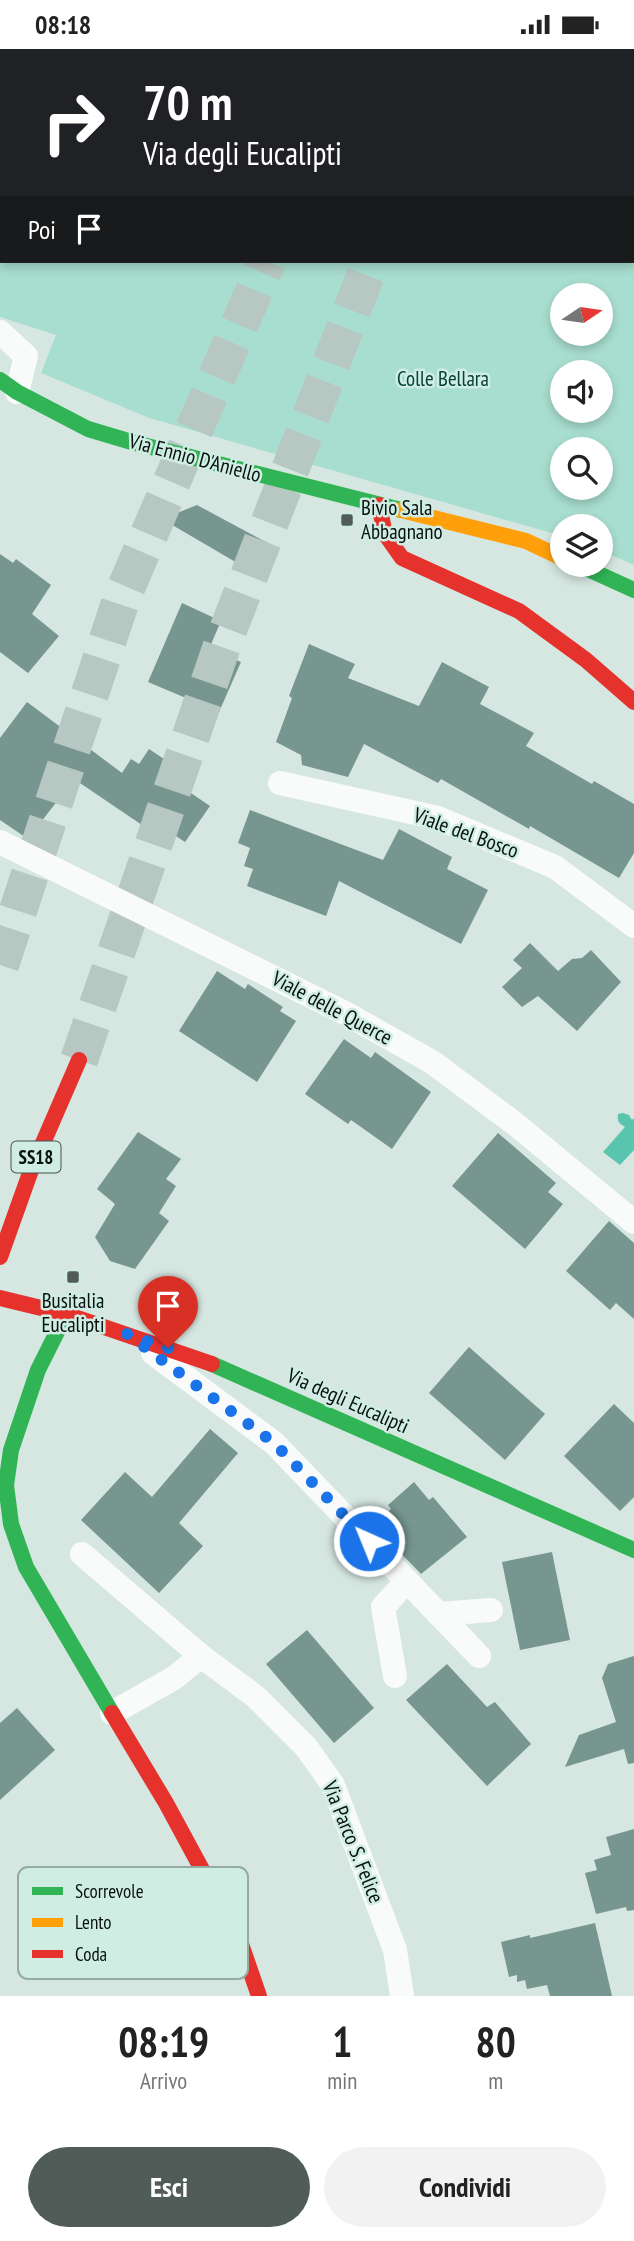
<!DOCTYPE html>
<html lang="it">
<style>
:root{--surface:#fff;--page:#f2f2f2;--text:#222;--muted:#767676;--accent:#505c58}
body{margin:0;font-family:"PT Sans Narrow",sans-serif;background:var(--page);color:var(--text);height:100vh;display:flex;flex-direction:column;font-size:26px;white-space:nowrap}
*{box-sizing:border-box;margin:0}
p{font-size:23px;color:var(--muted)}
.icon{flex:none;width:38px;height:38px;fill:none;stroke:currentColor;stroke-width:2;stroke-linecap:round;stroke-linejoin:round}
.map{position:relative;height:1947px;overflow:hidden}
.drawer{display:flex;flex-direction:column;background:var(--surface);flex:1}
.drawer>*{flex:none}
.banner{position:absolute;left:0px;top:0px;width:635px;height:214px;box-shadow:0 4px 10px #0003;background:#202124;color:#fff;overflow:hidden}
.needle{width:46px;rotate:77deg}
.buttons{position:absolute;left:550px;top:234px;display:grid;gap:14px}
.buttons a{display:grid;place-items:center;width:63px;height:63px;border-radius:50%;background:var(--surface);box-shadow:0 4px 10px #0003;font-size:35px}
.pin{position:absolute;display:grid;place-items:center;width:60px;height:60px;color:#fff;margin:-72px -30px;border-radius:50% 50% 50% 0;rotate:-45deg;box-shadow:0 0 7px #0007}
.pin .icon{rotate:45deg}
.me{position:absolute;width:77px;margin:-38px;rotate:316deg;stroke-linejoin:round;filter:drop-shadow(0 0 5px #0008)}
.turn{display:flex;align-items:center;gap:24px;height:147px;padding:0 28px;font-size:32px}
.turn .icon{width:91px;height:91px;stroke-width:2.5}
.turn b{display:block;font-size:49px;line-height:60px}
.then{display:flex;align-items:center;height:66px;padding:0 28px;background:#0003;gap:14px;font-size:26px}
.eta{display:flex;justify-content:space-evenly;align-items:center;height:119px;text-align:center}
.eta b{font-size:42px;font-weight:700;line-height:49px}
.primary-button{display:flex;gap:14px;margin-top:auto;padding:14px 28px}
.primary-button a{flex:1;height:80px;border-radius:42px;background:var(--accent);color:#fff;font-size:28px;font-weight:700;line-height:80px;text-align:center}
.primary-button a+a{background:var(--page);color:var(--text)}
.status{display:flex;justify-content:space-between;align-items:center;height:49px;padding:0 35px;background:var(--surface);direction:ltr}
.status svg{height:19px;fill:currentColor}
.map>svg:first-child{display:block}
.green{fill:#a8decf;fill-rule:evenodd}
.water{fill:#5ac5af}
.building{fill:#779690}
.lines{fill:none;stroke-linecap:round;stroke-linejoin:round}
.highway-tunnel{stroke:#b7c7c2;stroke-width:38;stroke-dasharray:38 19;stroke-linecap:butt}
.lane{stroke:#f9fbfa;stroke-width:12}
.street{stroke:#f9fbfa;stroke-width:24}
.fast{stroke:#30b455;stroke-width:16}
.slow{stroke:#ff9f0a;stroke-width:16}
.jam{stroke:#e5322d;stroke-width:16}
.route{stroke:#1a73e8;stroke-width:12;stroke-dasharray:0 21.6}
.poi-dot{fill:#505c58;stroke:#d0ede4;stroke-width:2.5}
.labels{text-anchor:middle;stroke-width:5;stroke-linejoin:round;paint-order:stroke}
.shield{fill:#d0ede4;stroke:#44534f;stroke-width:2}
.shield-label{font-size:19px;font-weight:bold;fill:#08110f}
.park-label{font-size:21px;fill:#044236;stroke:#d0ede4}
.street-label{font-size:21px;fill:#08110f;stroke:#d0ede4}
.poi-label{font-size:21px;fill:#08110f;stroke:#d0ede4;text-anchor:start}
.key{fill:#d0ede4;stroke:#94aba4;stroke-width:2}
.key-label{font-size:19px;fill:#08110f}
</style>
<div class="status"><b>08:18</b><svg viewBox="0 0 49 12"><path d="M0 12V9h3v3zM5 12V6h3v6zM10 12V3h3v9zM15 12V0h3v12zM26 1h20v11H26zM47 4h2v5h-2z"/></svg></div>
<div class="map">
<svg width="634" height="1947" viewBox="0 0 634 1947">
<rect width="100%" height="100%" fill="#d6e7e1"/>
<!-- green -->
<path class="green" d="M 0,0 L 634,0 L 634,516 L 600,501 L 600,478 L 562,478 L 562,487 L 149,369 L 41,324 L 56,286 L 0,268 ZM 2,2 L 634,2 L 634,212 L 2,212 ZM 562,247 L 600,247 L 600,285 L 562,285 ZM 562,324 L 600,324 L 600,362 L 562,362 ZM 562,401 L 600,401 L 600,439 L 562,439 Z"/>
<!-- water -->
<path class="water" d="M 623,1064 L 629,1066 L 632,1071 L 634,1069 L 634,1101 L 620,1116 L 603,1103 L 625,1078 C 619,1074 617,1073 618,1065 Z"/>
<!-- building -->
<g class="building">
<path d="M 197,456 L 277,499 L 263,529 L 162,470 Z"/>
<path d="M 0,505 L 13,514 L 16,510 L 51,536 L 32,565 L 59,587 L 28,624 L 0,603 Z"/>
<path d="M 182,554 L 221,572 L 209,600 L 241,613 L 219,663 L 148,633 Z"/>
<path d="M 309,595 L 355,615 L 348,629 L 419,657 L 442,613 L 489,638 L 480,655 L 534,684 L 526,697 L 592,735 L 594,732 L 634,755 L 634,804 L 619,829 L 530,777 L 529,780 L 441,730 L 438,734 L 364,695 L 348,728 L 302,716 L 301,706 L 276,693 L 292,649 L 289,647 Z"/>
<path d="M 27,653 L 122,724 L 131,710 L 139,715 L 149,700 L 173,716 L 166,727 L 210,757 L 185,793 L 147,768 L 142,776 L 74,730 L 28,790 L 0,771 L 0,689 Z"/>
<path d="M 250,761 L 383,811 L 399,780 L 452,808 L 447,820 L 488,841 L 461,895 L 339,832 L 326,867 L 247,837 L 253,820 L 244,817 L 250,799 L 238,794 Z"/>
<path d="M 530,894 L 558,922 L 572,910 L 582,909 L 591,901 L 621,933 L 577,982 L 538,947 L 522,958 L 502,938 L 522,919 L 513,911 Z"/>
<path d="M 217,922 L 245,940 L 248,935 L 283,958 L 280,962 L 296,972 L 257,1033 L 179,982 Z"/>
<path d="M 344,990 L 371,1009 L 375,1003 L 431,1043 L 392,1100 L 351,1071 L 348,1075 L 305,1045 Z"/>
<path d="M 138,1083 L 181,1110 L 166,1130 L 176,1137 L 159,1164 L 169,1172 L 135,1220 L 110,1212 L 95,1188 L 115,1155 L 97,1140 Z"/>
<path d="M 498,1084 L 556,1134 L 548,1143 L 563,1155 L 525,1200 L 452,1137 Z"/>
<path d="M 609,1172 L 634,1194 L 634,1270 L 616,1254 L 610,1261 L 566,1222 Z"/>
<path d="M 469,1298 L 545,1365 L 505,1411 L 429,1344 Z"/>
<path d="M 614,1355 L 634,1374 L 634,1448 L 620,1462 L 564,1407 Z"/>
<path d="M 210,1380 L 238,1404 L 179,1474 L 203,1497 L 159,1544 L 81,1471 L 125,1423 L 152,1448 Z"/>
<path d="M 414,1433 L 429,1451 L 433,1448 L 467,1488 L 421,1525 L 387,1490 L 392,1486 L 379,1471 L 391,1460 L 388,1456 Z"/>
<path d="M 552,1503 L 570,1591 L 520,1601 L 502,1513 Z"/>
<path d="M 307,1581 L 374,1659 L 334,1694 L 266,1615 Z"/>
<path d="M 634,1607 L 634,1714 L 628,1715 L 624,1700 L 565,1718 L 579,1686 L 616,1673 L 602,1629 L 608,1615 Z"/>
<path d="M 447,1615 L 487,1658 L 495,1653 L 531,1695 L 487,1737 L 406,1651 Z"/>
<path d="M 17,1659 L 55,1701 L 0,1751 L 0,1674 Z"/>
<path d="M 634,1780 L 634,1861 L 627,1862 L 626,1858 L 596,1865 L 585,1824 L 597,1821 L 594,1811 L 611,1806 L 606,1788 Z"/>
<path d="M 595,1874 L 612,1947 L 550,1947 L 547,1936 L 527,1940 L 525,1931 L 517,1933 L 517,1926 L 509,1928 L 501,1893 L 530,1886 L 530,1889 Z"/>
</g>
<g class="lines">
<!-- highway-tunnel -->
<g class="highway-tunnel">
<path d="M 358,2 L 359,0"/>
<path d="M 453,2 L 453,0"/>
<path d="M 0,916 L 122,548 L 267,212"/>
<path d="M 79,1011 L 223,594 L 371,212"/>
</g>
<!-- lane -->
<g class="lane">
<path d="M 634,98 L 634,92"/>
<path d="M 634,119 L 634,126"/>
</g>
<!-- street -->
<g class="street">
<path d="M 0,283 L 26,307 L 17,343"/>
<path d="M 280,734 L 438,769 L 555,818 L 634,877"/>
<path d="M 0,793 L 345,964 L 432,1013 L 514,1074 L 634,1173"/>
<path d="M 153,1304 L 274,1394 L 479,1607"/>
<path d="M 82,1505 L 201,1607"/>
<path d="M 439,1565 L 491,1561"/>
<path d="M 395,1627 L 383,1558 L 407,1532"/>
<path d="M 112,1664 L 174,1629 L 201,1607 L 256,1648 L 306,1698 L 333,1736 L 395,1901 L 402,1947"/>
</g>
<!-- fast -->
<g class="fast">
<path d="M 0,331 L 17,343 L 88,380 L 135,394 L 401,461"/>
<path d="M 579,516 L 634,541"/>
<path d="M 66,1265 L 38,1321 L 11,1401 L 6,1436 L 11,1475 L 26,1518 L 112,1664"/>
<path d="M 212,1315 L 634,1501"/>
</g>
<!-- slow -->
<path class="slow" d="M 401,461 L 526,492 L 562,509"/>
<!-- jam -->
<g class="jam">
<path d="M 379,456 L 385,485 L 402,509 L 519,562 L 586,611 L 634,653"/>
<path d="M 0,1208 L 30,1124 L 79,1011"/>
<path d="M 0,1249 L 66,1265 L 212,1315"/>
<path d="M 112,1664 L 166,1754 L 239,1889 L 259,1947"/>
</g>
</g>
<g class="lines">
<!-- route -->
<path class="route" d="M 168,1299 L 127,1285 L 274,1394 L 369,1492"/>
</g>
<!-- markers -->
<g class="poi-dot">
<rect x="340" y="464" width="14" height="14" rx="3.5"/>
<rect x="66" y="1221" width="14" height="14" rx="3.5"/>
</g>
<g class="labels">
<!-- shield labels -->
<rect class="shield" x="11.5" y="1092.5" width="49" height="31" rx="5"/>
<g class="shield-label">
<text x="36" y="1115">SS18</text>
</g>
<!-- park labels -->
<g class="park-label">
<text x="443" y="337">Colle Bellara</text>
</g>
<!-- street labels -->
<g class="street-label">
<text transform="translate(195 409) rotate(15)" y="7">Via Ennio D'Aniello</text>
<text transform="translate(466 784) rotate(20)" y="7">Viale del Bosco</text>
<text transform="translate(332 959) rotate(28)" y="7">Viale delle Querce</text>
<text transform="translate(348 1352) rotate(24)" y="7">Via degli Eucalipti</text>
<text transform="translate(353 1793) rotate(68)" y="7">Via Parco S. Felice</text>
</g>
<!-- poi labels -->
<g class="poi-label">
<text x="361" y="466">Bivio Sala<tspan x="361" dy="24">Abbagnano</tspan></text>
<text x="73" y="1259" text-anchor="middle">Busitalia<tspan x="73" dy="24">Eucalipti</tspan></text>
</g>
</g>
<!-- legend -->
<rect x="18" y="1818" width="230" height="112" rx="10" class="key"/>
<rect x="32" y="1838" width="31" height="8" fill="#30b455"/>
<rect x="32" y="1869" width="31" height="9" fill="#ff9f0a"/>
<rect x="32" y="1901" width="31" height="8" fill="#e5322d"/>
<g class="key-label">
<text x="75" y="1849">Scorrevole</text>
<text x="75" y="1880">Lento</text>
<text x="75" y="1912">Coda</text>
</g>
</svg>
<div class="buttons">
<a><svg class="needle" viewBox="-14 -14 28 28"><path d="M0-13l5 13h-10z" fill="#e53935"/><path d="M0 13l5-13h-10z" fill="#767676"/></svg></a>
<a><svg class="icon" aria-label="sound" viewBox="0 0 24 24"><path d="M4 9h4l5-4v14l-5-4H4zM17 9q2 3 0 6"/></svg></a>
<a><svg class="icon" aria-label="search" viewBox="0 0 24 24"><circle cx="10" cy="10" r="6"/><path d="M15 15l6 6"/></svg></a>
<a><svg class="icon" aria-label="layers" viewBox="0 0 24 24"><path d="M12 4l9 5-9 5-9-5zM3 14l9 5 9-5"/></svg></a>
</div>
<div class="pin" style="left:168px;top:1299px;background:#d93025"><svg class="icon" aria-label="arrive" viewBox="0 0 24 24"><path d="M6 21V4h12l-3 4 3 4H6"/></svg></div>
<svg class="me" style="left:369px;top:1492px" viewBox="-20 -20 40 40"><circle r="17" fill="#1a73e8" stroke="#fff" stroke-width="3"/><path d="M0-11L8 9 0 5-8 9z" fill="#fff"/></svg>
<div class="banner">
<div class="turn"><svg class="icon" aria-label="right" viewBox="0 0 24 24"><path d="M7 20v-9h11M14 6l5 5-5 5"/></svg><div><b>70 m</b>Via degli Eucalipti</div></div>
<div class="then">Poi<svg class="icon" aria-label="arrive" viewBox="0 0 24 24"><path d="M6 21V4h12l-3 4 3 4H6"/></svg></div>
</div>
</div>
<section class="drawer">
<div class="eta">
<div><b>08:19</b><p>Arrivo</p></div>
<div><b>1</b><p>min</p></div>
<div><b>80</b><p>m</p></div>
</div>
<div class="primary-button"><a>Esci</a><a>Condividi</a></div>
</section>
